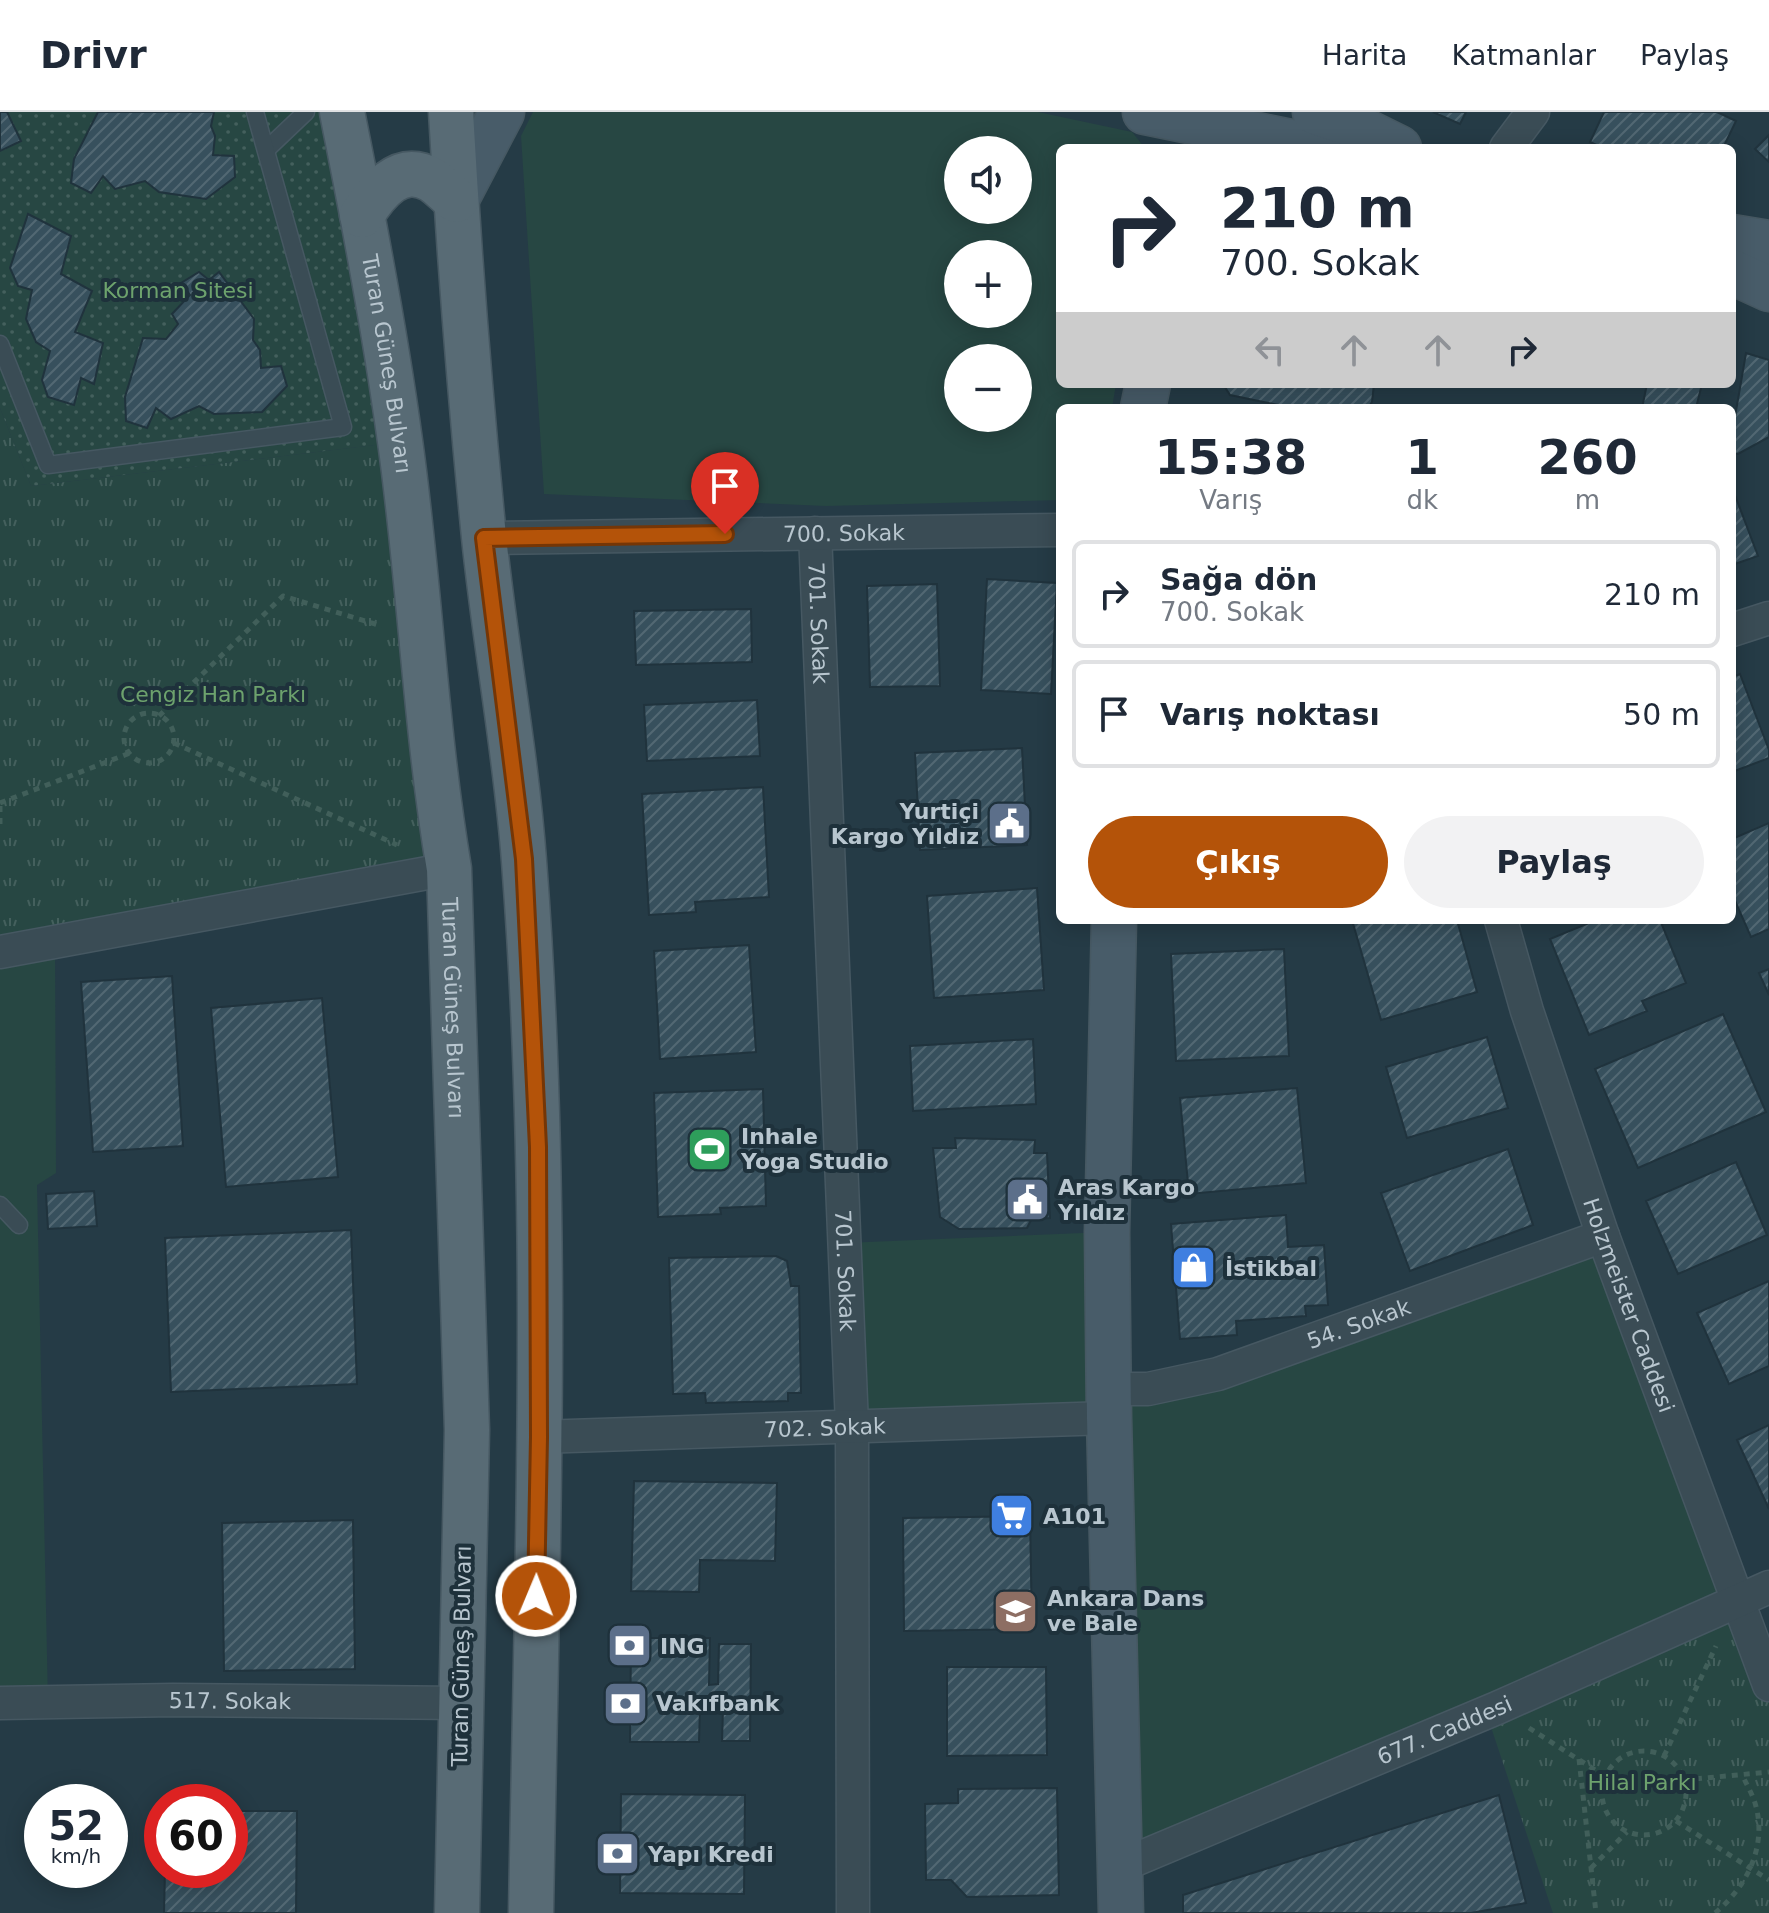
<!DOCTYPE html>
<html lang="tr">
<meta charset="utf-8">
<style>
:root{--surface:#fff;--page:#f2f2f3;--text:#1f2937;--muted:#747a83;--line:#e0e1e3;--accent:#b45309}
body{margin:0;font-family:"DejaVu Sans",sans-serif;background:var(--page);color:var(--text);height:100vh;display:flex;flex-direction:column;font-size:30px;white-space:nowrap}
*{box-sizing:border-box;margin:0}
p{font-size:26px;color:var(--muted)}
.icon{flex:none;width:44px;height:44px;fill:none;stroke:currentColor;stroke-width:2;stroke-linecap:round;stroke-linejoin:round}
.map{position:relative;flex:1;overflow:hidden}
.side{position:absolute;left:1056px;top:292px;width:680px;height:520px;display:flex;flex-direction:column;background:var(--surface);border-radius:12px;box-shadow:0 4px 20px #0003}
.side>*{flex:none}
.banner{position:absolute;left:1056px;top:32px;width:680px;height:244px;border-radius:12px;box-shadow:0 4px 20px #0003;background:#fff;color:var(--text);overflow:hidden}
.tools{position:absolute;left:944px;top:24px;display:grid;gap:16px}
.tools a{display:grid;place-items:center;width:88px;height:88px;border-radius:50%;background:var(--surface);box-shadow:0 4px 20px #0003;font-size:40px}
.speed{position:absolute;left:24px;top:1672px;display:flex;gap:16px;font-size:40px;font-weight:700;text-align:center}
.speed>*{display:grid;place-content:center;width:104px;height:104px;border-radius:50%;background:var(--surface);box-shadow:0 4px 20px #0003;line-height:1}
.speed small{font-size:20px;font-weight:400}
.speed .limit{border:12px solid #d22;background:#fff;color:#111}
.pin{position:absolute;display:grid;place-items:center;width:68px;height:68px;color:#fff;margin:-82px -34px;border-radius:50% 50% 50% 0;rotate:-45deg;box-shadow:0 0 8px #0007}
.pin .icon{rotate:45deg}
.me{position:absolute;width:88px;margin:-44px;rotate:1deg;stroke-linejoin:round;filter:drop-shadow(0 0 6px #0008)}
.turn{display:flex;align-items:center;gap:28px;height:168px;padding:0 32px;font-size:36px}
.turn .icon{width:104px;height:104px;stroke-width:2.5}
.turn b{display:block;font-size:56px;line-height:68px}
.lanes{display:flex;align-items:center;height:76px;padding:0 32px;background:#0003;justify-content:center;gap:40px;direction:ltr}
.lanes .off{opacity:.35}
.eta{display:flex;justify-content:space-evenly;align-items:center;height:136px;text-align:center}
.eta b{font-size:48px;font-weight:700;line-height:56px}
.action{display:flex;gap:16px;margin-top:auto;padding:16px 32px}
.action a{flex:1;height:92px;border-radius:48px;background:var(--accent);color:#fff;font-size:32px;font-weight:700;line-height:92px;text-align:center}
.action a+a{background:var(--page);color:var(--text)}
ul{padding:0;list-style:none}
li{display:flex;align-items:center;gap:24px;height:108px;margin:0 16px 12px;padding:0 16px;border:4px solid var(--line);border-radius:12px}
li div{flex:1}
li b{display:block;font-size:30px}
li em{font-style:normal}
header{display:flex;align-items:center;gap:48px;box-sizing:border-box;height:112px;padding:0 40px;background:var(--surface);border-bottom:2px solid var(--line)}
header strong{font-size:38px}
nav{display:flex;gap:44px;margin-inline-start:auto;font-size:28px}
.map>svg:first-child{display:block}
.grass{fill:#274743;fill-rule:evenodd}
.park{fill:url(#park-tufts)}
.garden{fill:url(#garden-dots)}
.building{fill:url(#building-hatch);stroke:#20333d;stroke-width:2}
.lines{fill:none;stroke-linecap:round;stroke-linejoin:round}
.lane-casing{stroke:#465862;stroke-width:19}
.street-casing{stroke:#465862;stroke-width:35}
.secondary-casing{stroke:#465862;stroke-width:47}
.primary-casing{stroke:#465862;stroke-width:47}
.path{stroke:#415f5a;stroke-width:5;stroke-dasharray:6 6;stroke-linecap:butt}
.lane{stroke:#3a4c55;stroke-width:16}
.street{stroke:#3a4c55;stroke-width:32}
.secondary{stroke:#485c69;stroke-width:44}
.primary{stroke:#586b75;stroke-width:44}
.route-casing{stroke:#753606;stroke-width:20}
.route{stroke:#b45309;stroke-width:14}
.labels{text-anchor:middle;stroke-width:8;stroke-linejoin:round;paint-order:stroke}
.park-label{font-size:22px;fill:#6da26d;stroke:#1e313b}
.street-label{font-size:22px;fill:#b8c6cf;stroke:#1e313b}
.poi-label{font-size:22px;font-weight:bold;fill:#b8c6cf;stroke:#1e313b;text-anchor:start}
</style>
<header>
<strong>Drivr</strong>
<nav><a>Harita</a><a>Katmanlar</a><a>Paylaş</a></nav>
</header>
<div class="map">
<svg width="1769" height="1801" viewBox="0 0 1769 1801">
<defs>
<pattern id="park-tufts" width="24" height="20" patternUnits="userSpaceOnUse" patternTransform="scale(2)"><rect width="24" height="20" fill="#274743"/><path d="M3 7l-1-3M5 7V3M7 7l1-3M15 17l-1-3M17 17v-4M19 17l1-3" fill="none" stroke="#44605d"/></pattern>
<pattern id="garden-dots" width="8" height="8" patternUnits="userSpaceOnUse" patternTransform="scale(2)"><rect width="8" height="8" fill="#274743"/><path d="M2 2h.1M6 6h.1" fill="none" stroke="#44605d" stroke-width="1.8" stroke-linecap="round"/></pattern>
<pattern id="building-hatch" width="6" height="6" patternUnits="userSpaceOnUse" patternTransform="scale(2)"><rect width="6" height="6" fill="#37505d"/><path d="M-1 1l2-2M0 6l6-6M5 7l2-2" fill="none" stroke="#526873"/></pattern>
</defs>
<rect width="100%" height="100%" fill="#253b46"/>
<!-- grass -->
<g class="grass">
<path d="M 533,0 L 1038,0 L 1132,20 L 1145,36 L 1060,36 L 1060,272 L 1116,272 L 1112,296 L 1060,296 L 1060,388 L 826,394 L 544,382 L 521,24 ZM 958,38 L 1018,38 L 1018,98 L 958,98 ZM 958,142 L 1018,142 L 1018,202 L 958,202 ZM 958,246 L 1018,246 L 1018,306 L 958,306 Z"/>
<path d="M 55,829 L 56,1061 L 37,1073 L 48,1590 L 0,1591 L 0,840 Z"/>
<path d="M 1107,1120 L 1109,1277 L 1148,1277 L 1603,1124 L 1737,1489 L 1118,1755 L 1109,1306 L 852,1313 L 844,1131 Z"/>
</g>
<!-- park -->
<g class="park">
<path d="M 0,296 L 31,374 L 400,330 L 449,757 L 0,840 Z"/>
<path d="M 1737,1489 L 1769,1572 L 1769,1801 L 1553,1801 L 1486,1600 Z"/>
</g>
<!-- garden -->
<path class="garden" d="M 0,0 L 342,0 L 400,330 L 31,374 L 0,296 Z"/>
<!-- building -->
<g class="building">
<path d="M 0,0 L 7,0 L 21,29 L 0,39 Z"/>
<path d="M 98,0 L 214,0 L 211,14 L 215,24 L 213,43 L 234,44 L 235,65 L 206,87 L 159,80 L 145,69 L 115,77 L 103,64 L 91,81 L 71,71 L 74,47 Z"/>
<path d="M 1433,0 L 1466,0 L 1460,12 Z"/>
<path d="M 1604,0 L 1717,0 L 1736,9 L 1723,36 L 1603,36 L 1590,30 Z"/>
<path d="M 1769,23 L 1769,50 L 1755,37 Z"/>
<path d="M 28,102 L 71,124 L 61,162 L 92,179 L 75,220 L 103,231 L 94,272 L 81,266 L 74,293 L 48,285 L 42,268 L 50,239 L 36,230 L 26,207 L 32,178 L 18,174 L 10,156 Z"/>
<path d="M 199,160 L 209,168 L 219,160 L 254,207 L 253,228 L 260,238 L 261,256 L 281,254 L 287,274 L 262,300 L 214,302 L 199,294 L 171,307 L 156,296 L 147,316 L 126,309 L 125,285 L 143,226 L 166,227 L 178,212 L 172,202 L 190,183 L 181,171 Z"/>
<path d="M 1746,241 L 1769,248 L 1769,325 L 1738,342 L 1732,341 L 1732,322 Z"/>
<path d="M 1223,272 L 1374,272 L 1372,290 L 1368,296 L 1293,296 L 1230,283 Z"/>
<path d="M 1647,272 L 1702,272 L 1696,296 L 1642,296 Z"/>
<path d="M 1733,378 L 1758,444 L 1732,453 L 1732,379 Z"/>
<path d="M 987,467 L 1057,471 L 1051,582 L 981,578 Z"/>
<path d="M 937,472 L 940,574 L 870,575 L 867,474 Z"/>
<path d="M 751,497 L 752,550 L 636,553 L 634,499 Z"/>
<path d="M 1740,562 L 1769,638 L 1769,646 L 1732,660 L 1732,565 Z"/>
<path d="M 757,588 L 760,644 L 647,649 L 644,593 Z"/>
<path d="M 1022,636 L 1027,733 L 920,738 L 915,641 Z"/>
<path d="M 763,675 L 769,785 L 695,790 L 696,800 L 649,803 L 642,682 Z"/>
<path d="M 1769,711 L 1769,817 L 1751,825 L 1732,782 L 1732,727 Z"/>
<path d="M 1037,776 L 1044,878 L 934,886 L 927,784 Z"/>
<path d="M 1352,808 L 1457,808 L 1477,880 L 1381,908 Z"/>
<path d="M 1596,808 L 1660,808 L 1686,871 L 1642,889 L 1647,899 L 1589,923 L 1550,827 Z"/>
<path d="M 749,833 L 756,940 L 660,947 L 654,839 Z"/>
<path d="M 1284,837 L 1289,944 L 1176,949 L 1171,842 Z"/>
<path d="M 1769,857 L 1769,883 L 1759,861 Z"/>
<path d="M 172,864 L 183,1034 L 93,1040 L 81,870 Z"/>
<path d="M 322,886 L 338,1065 L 226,1075 L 211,896 Z"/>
<path d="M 1723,902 L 1766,1000 L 1638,1056 L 1595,957 Z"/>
<path d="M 1487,925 L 1508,996 L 1407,1026 L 1386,955 Z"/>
<path d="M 1033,927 L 1036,992 L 913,999 L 910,934 Z"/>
<path d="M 1297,976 L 1306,1071 L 1189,1082 L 1180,986 Z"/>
<path d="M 763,977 L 766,1094 L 720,1096 L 721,1102 L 658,1105 L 654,981 Z"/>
<path d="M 955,1026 L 1035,1028 L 1034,1041 L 1047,1041 L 1050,1106 L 1031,1108 L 1027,1116 L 959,1117 L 940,1105 L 933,1036 L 956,1036 Z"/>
<path d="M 1508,1037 L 1533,1113 L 1410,1159 L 1381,1081 Z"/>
<path d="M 1736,1050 L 1767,1123 L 1678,1162 L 1646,1089 Z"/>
<path d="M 94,1079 L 97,1114 L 48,1117 L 46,1082 Z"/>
<path d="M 1286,1103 L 1288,1135 L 1324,1133 L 1328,1193 L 1305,1194 L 1306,1204 L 1236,1209 L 1237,1223 L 1180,1227 L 1171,1112 Z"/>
<path d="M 351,1118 L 357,1272 L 171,1280 L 165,1126 Z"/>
<path d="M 776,1144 L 787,1149 L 791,1174 L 799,1174 L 801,1281 L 788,1281 L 788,1289 L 706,1291 L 705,1281 L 673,1282 L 669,1146 Z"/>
<path d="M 1769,1169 L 1769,1254 L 1729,1272 L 1697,1201 Z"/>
<path d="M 1769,1313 L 1769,1397 L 1737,1328 Z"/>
<path d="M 634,1369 L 777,1371 L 775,1449 L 700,1448 L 699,1480 L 631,1479 Z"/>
<path d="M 1030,1404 L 1032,1517 L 904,1519 L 903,1406 Z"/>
<path d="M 353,1408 L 355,1557 L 224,1559 L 222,1411 Z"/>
<path d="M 631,1526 L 710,1526 L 709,1573 L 718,1572 L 719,1532 L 751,1532 L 750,1629 L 722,1629 L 723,1598 L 700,1597 L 699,1630 L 630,1630 Z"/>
<path d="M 947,1555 L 1046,1555 L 1047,1643 L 947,1644 Z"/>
<path d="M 1057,1676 L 1059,1783 L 967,1785 L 951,1768 L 926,1768 L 925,1692 L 958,1691 L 958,1677 Z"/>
<path d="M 621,1682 L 745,1683 L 744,1782 L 620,1781 Z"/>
<path d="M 1499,1683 L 1526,1791 L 1471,1801 L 1183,1801 L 1183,1783 Z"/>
<path d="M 230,1699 L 297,1699 L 296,1801 L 164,1801 L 165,1758 L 230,1758 Z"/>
</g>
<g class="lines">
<defs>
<g id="lane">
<path d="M 266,38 L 306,0"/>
<path d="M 0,232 L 48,353 L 343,315 L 255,0"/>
<path d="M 0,1093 L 19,1113"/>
</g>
<g id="street">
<path d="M 1506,36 L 1533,0"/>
<path id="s1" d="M 815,421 L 852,1313 L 853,1801"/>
<path id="s2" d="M 484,426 L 1060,418"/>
<path d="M 1732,518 L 1769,506"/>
<path id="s3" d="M 1501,808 L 1527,899 L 1603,1124 L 1769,1573"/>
<path d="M 0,840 L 449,757"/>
<path id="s4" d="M 1109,1277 L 1148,1277 L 1218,1262 L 1603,1124"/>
<path id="s5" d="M 539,1325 L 1109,1306"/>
<path id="s6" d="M 0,1591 L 173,1588 L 460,1591"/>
<path id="s7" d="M 1118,1755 L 1497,1596 L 1769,1475"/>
</g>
<g id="secondary">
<path d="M 1145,0 L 1320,36"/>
<path d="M 1315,0 L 1348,11 L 1399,36"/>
<path d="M 456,88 L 502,0"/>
<path d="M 1732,125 L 1769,131"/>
<path d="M 1732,160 L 1769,177"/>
<path d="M 1143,296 L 1148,272"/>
<path d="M 1114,808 L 1107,1120 L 1109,1306 L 1121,1801"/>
</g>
<g id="primary">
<path id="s8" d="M 342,0 C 364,109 385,219 400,329 C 420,471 425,615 449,757 L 467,1318 L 457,1801"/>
<path d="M 451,0 C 459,142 470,284 484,425 C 495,533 516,641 524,749 C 551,1099 537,1451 531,1801"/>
<path d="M 362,103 C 377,79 400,50 432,68 C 440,73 448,82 456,88"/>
</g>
</defs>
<!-- lane casing -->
<use href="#lane" class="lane-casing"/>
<!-- street casing -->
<use href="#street" class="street-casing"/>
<!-- secondary casing -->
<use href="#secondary" class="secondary-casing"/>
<!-- primary casing -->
<use href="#primary" class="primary-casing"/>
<!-- path -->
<g class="path">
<circle cx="149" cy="626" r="25"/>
<path d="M 159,604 L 283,484 L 382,514"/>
<path d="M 174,631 L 397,733"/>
<path d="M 0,691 L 130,641"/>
<path d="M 0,694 L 0,712"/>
<path d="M 1529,1616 L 1606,1665"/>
<circle cx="1644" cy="1681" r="42"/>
<path d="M 1664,1644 L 1716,1534"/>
<path d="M 1579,1647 L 1596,1801"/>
<path d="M 1684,1668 L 1769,1660"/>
<path d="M 1676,1709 L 1769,1768"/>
<path d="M 1591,1756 L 1627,1720"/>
<path d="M 1715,1801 C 1747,1775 1768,1733 1755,1691 C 1752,1681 1746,1672 1742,1662"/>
</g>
<!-- lane -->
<use href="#lane" class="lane"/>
<!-- street -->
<use href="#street" class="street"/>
<!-- secondary -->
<use href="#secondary" class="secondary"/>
<!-- primary -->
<use href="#primary" class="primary"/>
</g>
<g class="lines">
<defs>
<path id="route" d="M 536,1484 L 539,1325 L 538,1035 L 524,747 L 484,426 L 725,422"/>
</defs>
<!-- route casing -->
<use href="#route" class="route-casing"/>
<!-- route -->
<use href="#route" class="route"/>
</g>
<!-- icons -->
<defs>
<symbol id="civic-square" viewBox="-11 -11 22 22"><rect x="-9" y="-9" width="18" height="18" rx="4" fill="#5c6f8a" stroke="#1e313b"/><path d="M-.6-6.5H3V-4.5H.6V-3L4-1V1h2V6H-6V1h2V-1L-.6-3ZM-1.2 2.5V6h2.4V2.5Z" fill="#fff"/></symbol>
<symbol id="stadium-square" viewBox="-11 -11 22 22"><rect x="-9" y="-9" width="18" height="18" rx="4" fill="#2e9e5b" stroke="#1e313b"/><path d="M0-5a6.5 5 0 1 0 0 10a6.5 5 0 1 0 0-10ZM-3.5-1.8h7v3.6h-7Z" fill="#fff"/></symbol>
<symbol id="shop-square" viewBox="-11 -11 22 22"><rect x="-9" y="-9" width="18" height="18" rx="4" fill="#3f7fe0" stroke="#1e313b"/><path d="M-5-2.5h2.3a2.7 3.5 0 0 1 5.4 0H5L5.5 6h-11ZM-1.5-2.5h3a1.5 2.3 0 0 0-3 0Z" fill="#fff"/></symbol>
<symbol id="supermarket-square" viewBox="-11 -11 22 22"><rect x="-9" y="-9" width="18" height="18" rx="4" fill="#3f7fe0" stroke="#1e313b"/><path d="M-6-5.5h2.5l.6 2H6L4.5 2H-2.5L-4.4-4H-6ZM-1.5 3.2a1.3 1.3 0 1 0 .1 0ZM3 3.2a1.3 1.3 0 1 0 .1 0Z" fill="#fff"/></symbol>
<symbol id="school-square" viewBox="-11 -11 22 22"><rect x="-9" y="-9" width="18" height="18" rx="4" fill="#8d6e63" stroke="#1e313b"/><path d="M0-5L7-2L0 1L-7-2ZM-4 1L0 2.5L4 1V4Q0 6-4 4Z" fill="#fff"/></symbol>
<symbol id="bank-square" viewBox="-11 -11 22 22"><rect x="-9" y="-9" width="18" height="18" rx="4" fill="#5c6f8a" stroke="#1e313b"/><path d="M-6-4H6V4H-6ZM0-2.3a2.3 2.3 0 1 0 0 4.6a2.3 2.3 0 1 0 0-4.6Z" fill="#fff"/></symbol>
</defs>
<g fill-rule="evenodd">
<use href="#civic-square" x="984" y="686" width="51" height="51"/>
<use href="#stadium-square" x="684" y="1012" width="51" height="51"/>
<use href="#civic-square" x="1002" y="1062" width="51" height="51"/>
<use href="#shop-square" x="1168" y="1130" width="51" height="51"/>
<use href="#supermarket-square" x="986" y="1378" width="51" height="51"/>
<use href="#school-square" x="990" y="1474" width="51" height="51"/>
<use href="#bank-square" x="604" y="1508" width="51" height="51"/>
<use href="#bank-square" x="600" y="1566" width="51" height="51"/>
<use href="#bank-square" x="592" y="1716" width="51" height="51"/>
</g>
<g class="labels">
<!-- park labels -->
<g class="park-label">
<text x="178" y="186">Korman Sitesi</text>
<text x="213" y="590">Cengiz Han Parkı</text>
<text x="1642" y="1678">Hilal Parkı</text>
</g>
<!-- street labels -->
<g class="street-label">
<text dy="8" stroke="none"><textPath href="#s8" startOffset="256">Turan Güneş Bulvarı</textPath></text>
<text dy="8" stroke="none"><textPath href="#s2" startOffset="360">700. Sokak</textPath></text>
<text dy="8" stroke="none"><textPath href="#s1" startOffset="90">701. Sokak</textPath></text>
<text dy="8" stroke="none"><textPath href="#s8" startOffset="904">Turan Güneş Bulvarı</textPath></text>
<text dy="8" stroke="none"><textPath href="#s1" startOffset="738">701. Sokak</textPath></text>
<text dy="8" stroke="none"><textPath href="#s3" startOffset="406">Holzmeister Caddesi</textPath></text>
<text dy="8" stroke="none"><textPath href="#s4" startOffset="260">54. Sokak</textPath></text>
<text dy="8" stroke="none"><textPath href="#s5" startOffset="286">702. Sokak</textPath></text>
<text transform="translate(461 1544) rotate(-89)" y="8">Turan Güneş Bulvarı</text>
<text dy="8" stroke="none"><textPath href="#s6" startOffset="230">517. Sokak</textPath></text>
<text dy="8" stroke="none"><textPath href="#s7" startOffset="354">677. Caddesi</textPath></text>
</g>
<!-- poi labels -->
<g class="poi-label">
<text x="979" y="707" text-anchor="end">Yurtiçi<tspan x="979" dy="25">Kargo Yıldız</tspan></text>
<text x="741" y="1032">Inhale<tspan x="741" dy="25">Yoga Studio</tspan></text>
<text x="1058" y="1083">Aras Kargo<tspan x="1058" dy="25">Yıldız</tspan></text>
<text x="1225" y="1164">İstikbal</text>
<text x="1043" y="1412">A101</text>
<text x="1047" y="1494">Ankara Dans<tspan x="1047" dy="25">ve Bale</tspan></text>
<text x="660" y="1542">ING</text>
<text x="656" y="1599">Vakıfbank</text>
<text x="648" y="1750">Yapı Kredi</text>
</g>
</g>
</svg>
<div class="tools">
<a><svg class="icon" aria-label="sound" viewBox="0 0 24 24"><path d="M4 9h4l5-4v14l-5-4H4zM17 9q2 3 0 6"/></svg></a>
<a>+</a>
<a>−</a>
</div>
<div class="speed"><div>52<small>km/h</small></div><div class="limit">60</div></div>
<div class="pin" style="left:725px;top:422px;background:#d93025"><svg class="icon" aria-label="arrive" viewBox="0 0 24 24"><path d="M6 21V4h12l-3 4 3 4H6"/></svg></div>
<svg class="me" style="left:536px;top:1484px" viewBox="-20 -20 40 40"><circle r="17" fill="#b45309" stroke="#fff" stroke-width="3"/><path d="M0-11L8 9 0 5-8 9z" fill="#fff"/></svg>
<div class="banner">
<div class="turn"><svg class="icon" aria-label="right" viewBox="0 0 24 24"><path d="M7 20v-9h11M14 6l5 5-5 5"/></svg><div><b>210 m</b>700. Sokak</div></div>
<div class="lanes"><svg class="icon off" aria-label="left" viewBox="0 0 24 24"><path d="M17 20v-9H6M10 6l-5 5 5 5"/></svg><svg class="icon off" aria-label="ahead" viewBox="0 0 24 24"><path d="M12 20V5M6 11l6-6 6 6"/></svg><svg class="icon off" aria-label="ahead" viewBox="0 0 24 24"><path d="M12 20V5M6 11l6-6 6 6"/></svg><svg class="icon" aria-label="right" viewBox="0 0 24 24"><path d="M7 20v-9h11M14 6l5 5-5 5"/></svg></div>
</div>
<section class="side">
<div class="eta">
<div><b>15:38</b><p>Varış</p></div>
<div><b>1</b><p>dk</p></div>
<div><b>260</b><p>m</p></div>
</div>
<ul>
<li><svg class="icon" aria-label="right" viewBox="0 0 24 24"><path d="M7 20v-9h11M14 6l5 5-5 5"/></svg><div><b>Sağa dön</b><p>700. Sokak</p></div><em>210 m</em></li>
<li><svg class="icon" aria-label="arrive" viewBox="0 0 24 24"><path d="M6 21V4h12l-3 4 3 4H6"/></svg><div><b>Varış noktası</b></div><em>50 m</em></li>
</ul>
<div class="action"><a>Çıkış</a><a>Paylaş</a></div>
</section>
</div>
